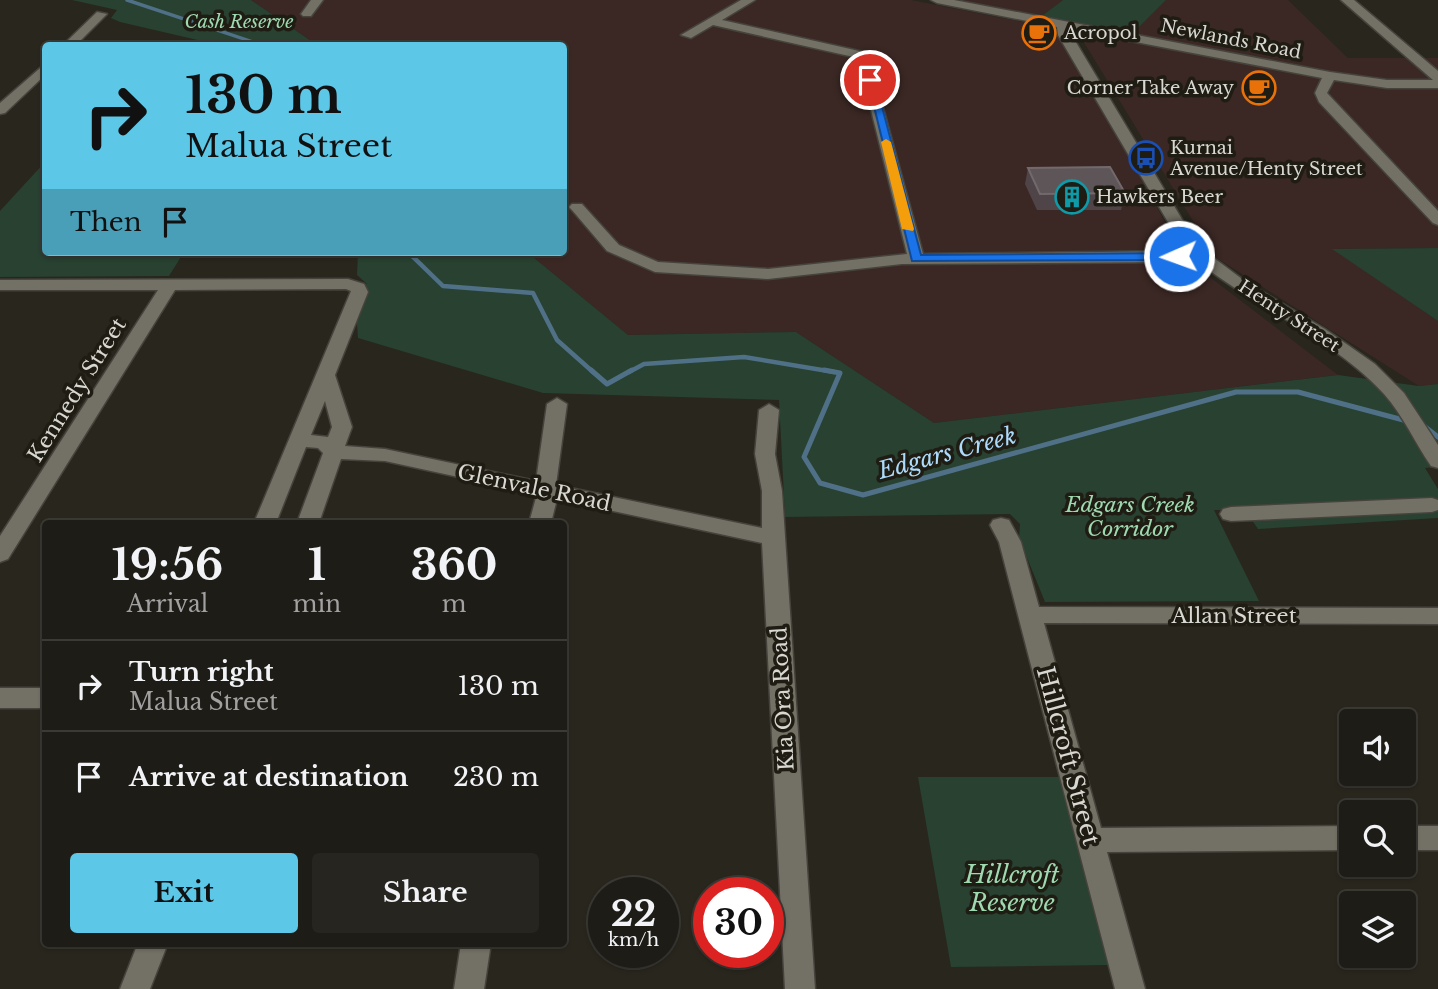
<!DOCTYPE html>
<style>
:root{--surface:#1e1c16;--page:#26251f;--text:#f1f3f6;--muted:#a1a1a1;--line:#3c3a35;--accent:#5cc7e7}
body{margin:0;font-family:"Libre Baskerville",serif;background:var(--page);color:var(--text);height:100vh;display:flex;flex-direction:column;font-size:26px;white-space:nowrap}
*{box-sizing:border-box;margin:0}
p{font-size:23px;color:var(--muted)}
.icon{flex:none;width:38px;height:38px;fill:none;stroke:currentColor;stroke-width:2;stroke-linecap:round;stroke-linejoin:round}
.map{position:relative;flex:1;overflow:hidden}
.side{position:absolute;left:42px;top:520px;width:525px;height:427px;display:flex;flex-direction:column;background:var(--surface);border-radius:7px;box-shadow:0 2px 5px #0004,0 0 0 2px var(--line)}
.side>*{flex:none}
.top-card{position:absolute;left:42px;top:42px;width:525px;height:214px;border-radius:7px;box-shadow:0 2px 5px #0004,0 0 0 2px var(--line);background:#5cc7e7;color:#111;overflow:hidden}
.fabs{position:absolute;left:1339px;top:709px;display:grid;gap:14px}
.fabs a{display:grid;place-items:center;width:77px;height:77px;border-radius:7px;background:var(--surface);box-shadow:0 2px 5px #0004,0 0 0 2px var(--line);font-size:35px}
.speed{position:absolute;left:588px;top:877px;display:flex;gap:14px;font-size:35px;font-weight:700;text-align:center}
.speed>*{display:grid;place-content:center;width:91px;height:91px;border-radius:50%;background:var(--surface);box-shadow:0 2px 5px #0004,0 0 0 2px var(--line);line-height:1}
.speed small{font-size:18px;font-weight:400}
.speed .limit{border:10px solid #d22;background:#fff;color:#111}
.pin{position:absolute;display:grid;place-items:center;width:60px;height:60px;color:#fff;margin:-30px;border:4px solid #fff;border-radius:50%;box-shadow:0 2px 7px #0007}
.me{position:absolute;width:77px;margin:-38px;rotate:268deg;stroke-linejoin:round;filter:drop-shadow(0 0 5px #0008)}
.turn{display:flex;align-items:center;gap:24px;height:147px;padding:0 28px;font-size:32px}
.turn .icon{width:91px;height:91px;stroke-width:2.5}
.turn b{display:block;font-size:49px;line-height:60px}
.then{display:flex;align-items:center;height:66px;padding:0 28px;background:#0003;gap:14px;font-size:26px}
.eta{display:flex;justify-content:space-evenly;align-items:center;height:119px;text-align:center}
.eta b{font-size:42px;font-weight:700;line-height:49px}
.cta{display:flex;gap:14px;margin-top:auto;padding:14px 28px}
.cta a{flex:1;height:80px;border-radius:7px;background:var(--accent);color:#111;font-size:28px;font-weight:700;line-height:80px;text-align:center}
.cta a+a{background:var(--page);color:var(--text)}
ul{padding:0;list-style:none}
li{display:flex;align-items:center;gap:21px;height:91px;padding:0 28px;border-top:2px solid var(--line)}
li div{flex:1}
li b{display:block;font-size:26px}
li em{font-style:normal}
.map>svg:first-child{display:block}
.industrial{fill:#3b2824}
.green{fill:#284131}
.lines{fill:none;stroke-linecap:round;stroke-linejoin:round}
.stream-far2{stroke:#4f7087;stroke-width:3.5}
.stream-far1{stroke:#4f7087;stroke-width:4.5}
.stream{stroke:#4f7087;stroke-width:5}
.minor-casing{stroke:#45433c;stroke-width:3}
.minor{fill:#737065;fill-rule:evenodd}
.wall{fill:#4f4549}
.building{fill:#5e5558;stroke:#71696b;stroke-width:2}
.route{fill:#1a73e8;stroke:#114b97;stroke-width:2}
.slow{fill:#f59e0b}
.labels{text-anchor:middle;stroke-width:7;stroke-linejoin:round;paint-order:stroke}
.far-park-label{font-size:18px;font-style:italic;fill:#9ed9b0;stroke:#1f1d13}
.far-poi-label{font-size:18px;fill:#d8d7d1;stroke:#1f1d13;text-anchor:start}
.far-street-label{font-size:18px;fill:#d8d7d1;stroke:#1f1d13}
.street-label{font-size:21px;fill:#d8d7d1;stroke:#1f1d13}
.park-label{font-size:21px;font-style:italic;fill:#9ed9b0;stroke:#1f1d13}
.water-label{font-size:23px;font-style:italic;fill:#addbfc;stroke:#1f1d13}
.near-street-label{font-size:24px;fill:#d8d7d1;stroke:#1f1d13}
.near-park-label{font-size:24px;font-style:italic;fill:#9ed9b0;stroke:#1f1d13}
</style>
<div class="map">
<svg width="1438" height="989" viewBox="0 0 1438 989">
<rect width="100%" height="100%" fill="#28261d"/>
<!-- industrial -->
<g class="industrial">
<path d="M 251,0 L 911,0 L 1058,29 L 1185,258 L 1338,375 L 934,423 L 796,332 L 628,335 L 527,252 L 564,252 L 564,46 L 317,45 Z"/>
<path d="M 949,0 L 1063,0 L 1039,18 Z"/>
<path d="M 1166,0 L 1288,0 L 1348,58 L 1438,58 L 1438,248 L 1333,249 L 1438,321 L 1438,384 L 1419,386 L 1215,257 L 1072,23 L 1133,33 Z"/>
</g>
<!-- green -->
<g class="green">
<path d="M 72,0 L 251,0 L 317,45 L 219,45 L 120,22 L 111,18 L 117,10 Z"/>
<path d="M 1063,0 L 1166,0 L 1133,33 L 1039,18 Z"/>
<path d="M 45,162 L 46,252 L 184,252 L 169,276 L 0,277 L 0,211 Z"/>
<path d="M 1438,248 L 1438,321 L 1332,249 Z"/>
<path d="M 358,252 L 527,252 L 628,335 L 796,332 L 934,423 L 1338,375 L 1419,386 L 1438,384 L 1438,467 L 1425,468 L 1438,489 L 1438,518 L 1258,529 L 1245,510 L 1214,510 L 1259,601 L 1045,602 L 1019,538 L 1020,524 L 1010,514 L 785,517 L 779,400 L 543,393 L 358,338 L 354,285 L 367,284 L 357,275 Z"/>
<path d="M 918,777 L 1059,777 L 1108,965 L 951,967 Z"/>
</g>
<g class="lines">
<!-- stream-far2 -->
<path class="stream-far2" d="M 127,0 L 265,46"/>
<!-- stream-far1 -->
<g class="stream-far1">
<path d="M 408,252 L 443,286 L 533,293 L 557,340 L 593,372"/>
<path d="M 629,372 L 644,364 L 744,357 L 834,372"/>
</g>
<!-- stream -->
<g class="stream">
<path d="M 591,370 L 607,384 L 632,370"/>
<path d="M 824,370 L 840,373 L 804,457 L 820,483 L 863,495 L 1236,392 L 1298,392 L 1407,421"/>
<path d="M 1424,426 L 1438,437"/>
</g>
<defs>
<g id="minor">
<path d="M 311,0 L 323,0 L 311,16 L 303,16 L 301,14 Z"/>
<path d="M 741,0 L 755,0 L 722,20 L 868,53 L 923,254 L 1185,251 L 1058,35 L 1057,27 L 937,3 L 931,0 L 954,0 L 1330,72 L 1387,80 L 1433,80 L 1341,0 L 1354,0 L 1438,71 L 1438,88 L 1387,88 L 1334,80 L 1327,93 L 1438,211 L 1438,225 L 1433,223 L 1319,102 L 1315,93 L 1322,78 L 1068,29 L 1198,246 L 1246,282 L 1325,329 L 1375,364 L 1404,393 L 1431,434 L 1438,445 L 1438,468 L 1431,466 C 1415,443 1403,415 1384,394 C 1331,336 1254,308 1195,259 L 1170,262 L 902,264 L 768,279 L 655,272 L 607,251 L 572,210 L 569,207 L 572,204 L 582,204 L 619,245 L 658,262 L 768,269 L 907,254 L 858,58 L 713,25 L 691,38 L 681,35 Z"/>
<path d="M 97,12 L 107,14 L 75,46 L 62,46 Z"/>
<path d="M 46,63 L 46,74 L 5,113 L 0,114 L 0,103 Z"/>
<path d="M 348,279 L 364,284 L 368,292 L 335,375 L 352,427 L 345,446 L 385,449 L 536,481 L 547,404 L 557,398 L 567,404 L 556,485 L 762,528 L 762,491 L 755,454 L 759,410 L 769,404 L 779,410 L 775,454 L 782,491 L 815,989 L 785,989 L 762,543 L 557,499 L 551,523 L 529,523 L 537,494 L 385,461 L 341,459 L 319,523 L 297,523 L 323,453 L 318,448 L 306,447 L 276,523 L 254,523 L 351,291 L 346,289 L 175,290 L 8,559 L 0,562 L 0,536 L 158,290 L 0,290 L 0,280 ZM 325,401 L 332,427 L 328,437 L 311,435 Z"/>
<path d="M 1432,498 L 1438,500 L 1438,510 L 1432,512 L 1231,521 L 1223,519 L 1220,514 L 1223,509 L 1231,507 Z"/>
<path d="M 1001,518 L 1009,520 L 1021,542 L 1039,607 L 1438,608 L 1438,624 L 1044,623 L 1101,828 L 1351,826 L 1351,850 L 1107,852 L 1145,989 L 1115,989 L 999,542 L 990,525 L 993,520 Z"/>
<rect x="0" y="688" width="46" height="20"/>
<rect x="1404" y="826" width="34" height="24"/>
<path d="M 138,943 L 168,943 L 150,989 L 120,989 Z"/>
<path d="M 461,943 L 491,943 L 484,989 L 454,989 Z"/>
</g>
</defs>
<!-- minor casing -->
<use href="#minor" class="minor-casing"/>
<!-- minor -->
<use href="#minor" class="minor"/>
</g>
<!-- wall -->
<path class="wall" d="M 1028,168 L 1125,193 L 1121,210 L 1037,210 L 1025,184 Z"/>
<!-- building -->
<path class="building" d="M 1110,167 L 1125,193 L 1040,194 L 1028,168 Z"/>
<!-- route -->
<path class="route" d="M 867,78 L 875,80 L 921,255 L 1179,253 L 1185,256 L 1179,260 L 912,261 Z"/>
<!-- slow -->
<path class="slow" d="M 886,139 L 891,142 L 914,229 L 913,231 L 902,229 L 881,142 Z"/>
<!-- icons -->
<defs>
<symbol id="cafe-ring" viewBox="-11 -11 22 22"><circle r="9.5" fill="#1f1d13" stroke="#e8710a" stroke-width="1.5"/><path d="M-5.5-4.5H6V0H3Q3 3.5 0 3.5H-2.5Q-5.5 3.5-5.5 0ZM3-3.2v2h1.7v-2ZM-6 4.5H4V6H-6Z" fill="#e8710a"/></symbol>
<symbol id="bus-ring" viewBox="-11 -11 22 22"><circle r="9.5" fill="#1f1d13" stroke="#1a4fb4" stroke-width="1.5"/><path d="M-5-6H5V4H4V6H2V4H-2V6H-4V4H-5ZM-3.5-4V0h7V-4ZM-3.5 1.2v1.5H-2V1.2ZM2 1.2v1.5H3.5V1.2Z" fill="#1a4fb4"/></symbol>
<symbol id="building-ring" viewBox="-11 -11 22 22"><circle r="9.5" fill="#1f1d13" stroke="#0f9aa8" stroke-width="1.5"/><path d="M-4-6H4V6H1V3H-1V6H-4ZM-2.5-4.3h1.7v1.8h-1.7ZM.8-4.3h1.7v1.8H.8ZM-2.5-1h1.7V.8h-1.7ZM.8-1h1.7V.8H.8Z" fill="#0f9aa8"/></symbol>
</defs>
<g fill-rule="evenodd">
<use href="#cafe-ring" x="1020" y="14" width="38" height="38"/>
<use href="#cafe-ring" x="1240" y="69" width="38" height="38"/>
<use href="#bus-ring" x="1127" y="139" width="38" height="38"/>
<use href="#building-ring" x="1053" y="178" width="38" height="38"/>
</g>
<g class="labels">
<!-- far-park labels -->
<g class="far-park-label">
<text x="239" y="28">Cash Reserve</text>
</g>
<!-- far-poi labels -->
<g class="far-poi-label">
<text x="1064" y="39">Acropol</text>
<text x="1234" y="94" text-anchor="end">Corner Take Away</text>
<text x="1170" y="154">Kurnai<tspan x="1170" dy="21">Avenue/Henty Street</tspan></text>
<text x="1096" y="203">Hawkers Beer</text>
</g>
<!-- far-street labels -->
<g class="far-street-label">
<text transform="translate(1231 39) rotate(11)" y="6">Newlands Road</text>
<text transform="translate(1289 316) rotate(33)" y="6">Henty Street</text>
</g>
<!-- street labels -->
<g class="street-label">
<text transform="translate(77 390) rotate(-58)" y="7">Kennedy Street</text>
<text transform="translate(534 488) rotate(12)" y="7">Glenvale Road</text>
<text x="1234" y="623">Allan Street</text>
<text transform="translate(783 699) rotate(-93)" y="7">Kia Ora Road</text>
</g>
<!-- park labels -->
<g class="park-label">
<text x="1130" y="512">Edgars Creek<tspan x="1130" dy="24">Corridor</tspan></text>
</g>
<!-- water labels -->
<g class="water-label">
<text transform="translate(947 453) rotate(-15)" y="8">Edgars Creek</text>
</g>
<!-- near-street labels -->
<g class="near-street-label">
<text transform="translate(1068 756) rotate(75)" y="8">Hillcroft Street</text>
</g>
<!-- near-park labels -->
<g class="near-park-label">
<text x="1012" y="883">Hillcroft<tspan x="1012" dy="28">Reserve</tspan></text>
</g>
</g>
</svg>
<div class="fabs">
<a><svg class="icon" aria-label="sound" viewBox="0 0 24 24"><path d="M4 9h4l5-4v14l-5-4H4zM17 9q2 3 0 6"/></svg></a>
<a><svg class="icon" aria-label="search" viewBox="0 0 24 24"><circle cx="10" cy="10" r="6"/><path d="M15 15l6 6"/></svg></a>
<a><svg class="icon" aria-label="layers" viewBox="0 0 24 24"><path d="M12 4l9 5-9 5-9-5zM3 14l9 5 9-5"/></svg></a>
</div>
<div class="speed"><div>22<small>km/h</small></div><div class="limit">30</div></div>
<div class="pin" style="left:870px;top:80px;background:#d93025"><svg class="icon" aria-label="arrive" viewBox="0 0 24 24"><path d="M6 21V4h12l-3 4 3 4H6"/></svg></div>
<svg class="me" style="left:1179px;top:256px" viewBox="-20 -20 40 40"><circle r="17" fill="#1a73e8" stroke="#fff" stroke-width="3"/><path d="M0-11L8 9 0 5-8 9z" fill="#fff"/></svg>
<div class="top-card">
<div class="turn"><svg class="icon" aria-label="right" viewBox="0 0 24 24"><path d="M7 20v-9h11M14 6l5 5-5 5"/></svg><div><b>130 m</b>Malua Street</div></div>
<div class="then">Then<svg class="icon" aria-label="arrive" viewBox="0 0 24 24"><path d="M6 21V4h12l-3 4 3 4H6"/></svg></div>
</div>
<section class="side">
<div class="eta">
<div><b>19:56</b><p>Arrival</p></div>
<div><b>1</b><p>min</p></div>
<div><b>360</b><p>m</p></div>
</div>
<ul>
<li><svg class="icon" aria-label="right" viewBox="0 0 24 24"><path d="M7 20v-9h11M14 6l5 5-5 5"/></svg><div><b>Turn right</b><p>Malua Street</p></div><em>130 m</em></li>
<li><svg class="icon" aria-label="arrive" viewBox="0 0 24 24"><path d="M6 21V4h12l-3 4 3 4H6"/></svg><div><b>Arrive at destination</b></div><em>230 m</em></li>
</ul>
<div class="cta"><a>Exit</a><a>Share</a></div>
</section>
</div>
